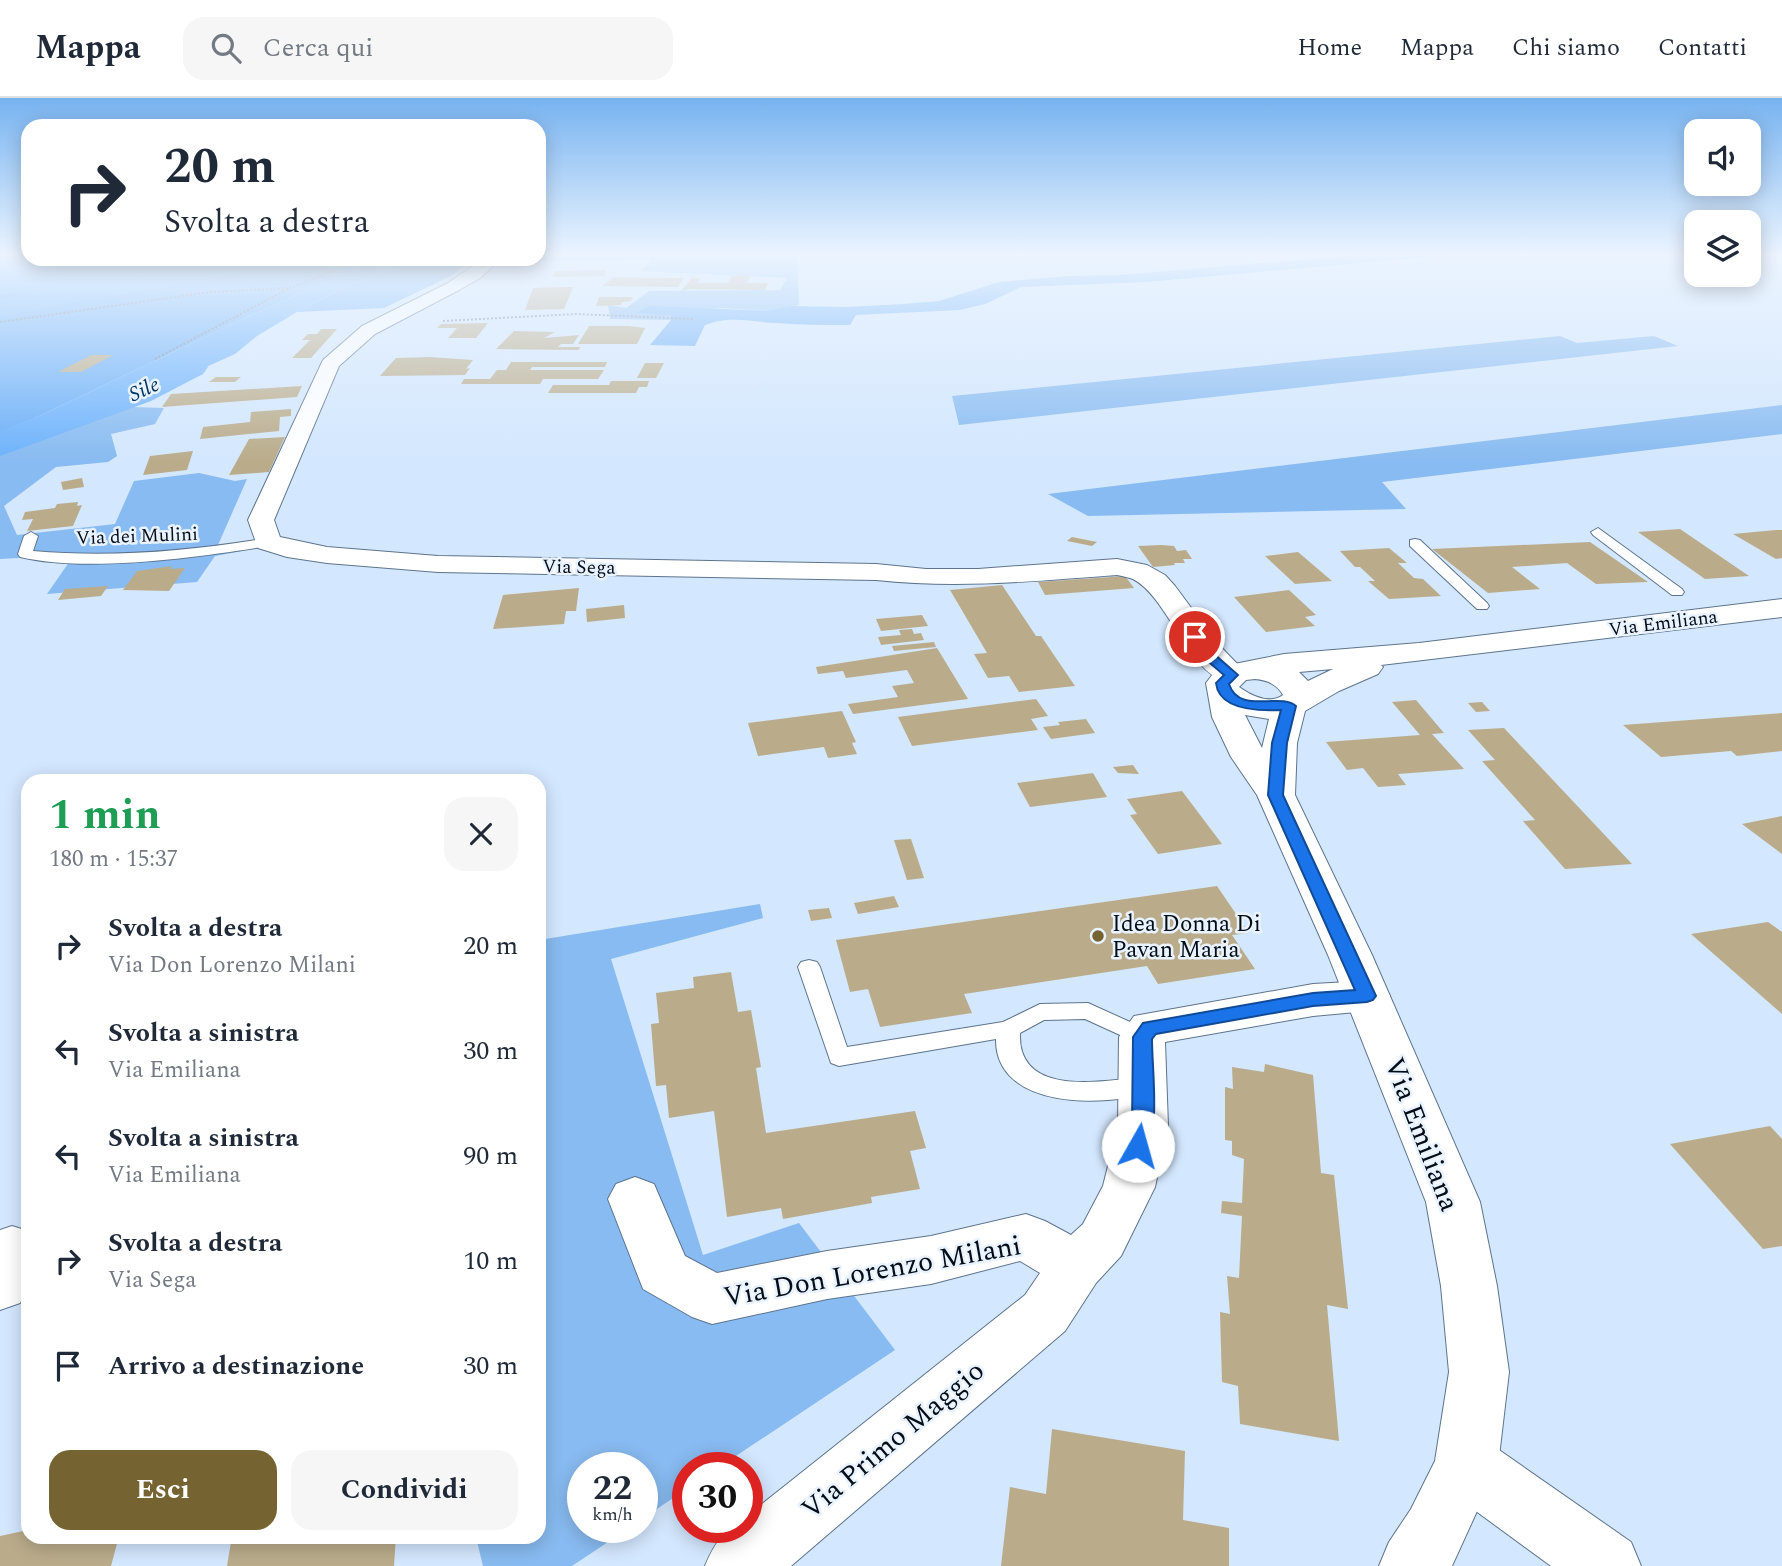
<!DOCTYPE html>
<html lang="it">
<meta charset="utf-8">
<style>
:root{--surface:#fff;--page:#f6f6f7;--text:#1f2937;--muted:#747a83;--line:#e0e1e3;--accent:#766332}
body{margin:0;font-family:Spectral,serif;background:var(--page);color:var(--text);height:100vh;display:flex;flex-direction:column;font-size:26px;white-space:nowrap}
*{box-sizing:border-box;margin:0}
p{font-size:23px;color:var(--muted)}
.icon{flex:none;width:38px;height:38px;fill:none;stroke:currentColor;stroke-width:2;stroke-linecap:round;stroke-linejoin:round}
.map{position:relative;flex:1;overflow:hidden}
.drawer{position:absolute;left:21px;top:676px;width:525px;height:770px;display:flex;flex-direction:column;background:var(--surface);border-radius:21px;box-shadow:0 4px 18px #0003}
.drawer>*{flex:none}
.banner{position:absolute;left:21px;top:21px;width:525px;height:147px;border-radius:21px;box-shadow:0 4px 18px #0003;background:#fff;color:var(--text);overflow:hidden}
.buttons{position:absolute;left:1684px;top:21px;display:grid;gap:14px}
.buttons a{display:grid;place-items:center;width:77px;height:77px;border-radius:14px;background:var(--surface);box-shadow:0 4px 18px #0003;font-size:35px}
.speed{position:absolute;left:567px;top:1354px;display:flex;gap:14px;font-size:35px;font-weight:700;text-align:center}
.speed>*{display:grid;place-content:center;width:91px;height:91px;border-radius:50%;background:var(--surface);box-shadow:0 4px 18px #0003;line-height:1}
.speed small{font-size:18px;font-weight:400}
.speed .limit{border:10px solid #d22;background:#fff;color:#111}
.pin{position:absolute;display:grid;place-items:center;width:60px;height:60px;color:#fff;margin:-30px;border:4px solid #fff;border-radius:50%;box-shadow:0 2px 7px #0007}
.me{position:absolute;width:77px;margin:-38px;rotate:7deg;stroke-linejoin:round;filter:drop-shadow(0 0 5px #0008)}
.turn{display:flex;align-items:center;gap:24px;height:147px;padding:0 28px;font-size:32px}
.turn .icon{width:91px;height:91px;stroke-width:2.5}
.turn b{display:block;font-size:49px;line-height:60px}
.round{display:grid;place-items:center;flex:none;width:74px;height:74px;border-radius:21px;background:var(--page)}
.overview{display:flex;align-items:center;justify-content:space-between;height:119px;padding:0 28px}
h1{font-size:42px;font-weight:700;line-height:52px;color:#1e9e55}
.cta{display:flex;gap:14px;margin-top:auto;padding:14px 28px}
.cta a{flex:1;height:80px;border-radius:21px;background:var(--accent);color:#fff;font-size:28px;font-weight:700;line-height:80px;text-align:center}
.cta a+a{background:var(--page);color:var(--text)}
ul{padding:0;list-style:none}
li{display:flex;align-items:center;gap:21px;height:105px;padding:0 28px}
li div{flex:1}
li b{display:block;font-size:26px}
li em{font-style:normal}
header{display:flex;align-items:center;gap:42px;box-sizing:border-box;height:98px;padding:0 35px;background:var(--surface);border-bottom:2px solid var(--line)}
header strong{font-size:33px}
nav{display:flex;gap:38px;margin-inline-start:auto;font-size:24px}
.search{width:490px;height:63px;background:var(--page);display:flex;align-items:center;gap:18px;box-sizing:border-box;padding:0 24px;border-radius:21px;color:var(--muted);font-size:26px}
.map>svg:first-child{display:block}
.green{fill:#88bbf1}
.forest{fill:#6aaef7}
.water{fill:#6db2fb}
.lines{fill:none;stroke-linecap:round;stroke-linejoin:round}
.river{fill:#6db2fb;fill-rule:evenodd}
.building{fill:#baac8b}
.service-casing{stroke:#5d748e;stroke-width:2}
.minor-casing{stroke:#5d748e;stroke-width:2}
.secondary-casing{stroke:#5d748e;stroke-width:2}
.path{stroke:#788798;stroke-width:2;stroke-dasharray:2 2;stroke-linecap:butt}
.service{fill:#fff;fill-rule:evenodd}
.minor{fill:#fff;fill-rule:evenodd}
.secondary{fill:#fff;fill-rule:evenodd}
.route{fill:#1a73e8;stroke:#114b97;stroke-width:2}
.poi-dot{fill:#766332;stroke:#e9f3ff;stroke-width:2.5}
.labels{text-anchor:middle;stroke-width:5;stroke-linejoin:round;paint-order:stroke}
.far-street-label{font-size:19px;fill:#040c15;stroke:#e9f3ff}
.far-water-label{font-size:21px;font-style:italic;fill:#013562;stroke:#e9f3ff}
.poi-label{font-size:23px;fill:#040c15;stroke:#e9f3ff;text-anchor:start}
.near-street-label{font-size:28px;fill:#040c15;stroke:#e9f3ff}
</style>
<header>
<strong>Mappa</strong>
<div class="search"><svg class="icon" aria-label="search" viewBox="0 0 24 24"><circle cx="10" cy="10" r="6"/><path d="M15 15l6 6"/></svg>Cerca qui</div>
<nav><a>Home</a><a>Mappa</a><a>Chi siamo</a><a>Contatti</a></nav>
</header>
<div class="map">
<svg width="1782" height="1468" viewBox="0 0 1782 1468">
<rect width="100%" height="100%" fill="#d3e7fe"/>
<!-- green -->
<g class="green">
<path d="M 628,157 L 797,157 L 799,207 L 768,213 L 722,210 L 638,215 L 671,216 L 671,222 L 610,221 L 608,207 L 626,210 L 649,193 L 780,192 L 787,180 L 641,173 L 651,162 L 628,162 Z"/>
<path d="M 1560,238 L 1577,245 L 1654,238 L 1678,248 L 959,327 L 952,298 Z"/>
<path d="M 1782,307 L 1782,336 L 1382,384 L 1406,411 L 1088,418 L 1048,396 Z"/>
<path d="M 103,308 L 164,310 L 155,326 L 111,336 L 117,358 L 108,364 L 56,369 L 4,408 L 17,437 L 115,426 L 134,383 L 199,375 L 235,383 L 247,381 L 218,447 L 223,451 L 242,453 L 215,458 L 197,484 L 47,496 L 74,457 L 0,461 L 0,349 Z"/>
<path d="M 760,806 L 763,820 L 611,861 L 703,1157 L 799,1125 L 895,1252 L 718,1370 L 688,1370 L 688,1390 L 642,1421 L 642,1370 L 583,1370 L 583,1430 L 629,1430 L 572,1468 L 483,1468 L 476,1439 L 539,1438 L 539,842 Z"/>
</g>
<!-- forest -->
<g class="forest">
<path d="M 539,157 L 628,157 L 628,162 L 494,163 L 539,161 Z"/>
<path d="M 1361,157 L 1449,157 L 1147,184 L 1021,189 L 985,206 L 960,212 L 856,217 L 850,227 C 826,227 801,227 777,225 C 750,224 731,217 705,227 L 695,248 L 650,247 L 671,222 L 671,217 L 636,215 L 649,208 L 768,213 L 790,208 L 846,209 L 904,206 L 939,203 L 999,184 L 1067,178 L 1119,177 Z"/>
<path d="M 219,161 L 377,161 L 245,220 L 35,320 L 0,334 L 0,193 Z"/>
<path d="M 413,161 L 474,161 L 451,178 L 384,210 L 297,214 L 337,193 Z"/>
</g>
<!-- water -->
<g class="water">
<path d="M 0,157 L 28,157 L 28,161 L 241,161 L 0,197 Z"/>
<path d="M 377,161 L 413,161 L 337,193 L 297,214 L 257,238 L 235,256 L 151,294 L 91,311 L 0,349 L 0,334 L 35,320 L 245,220 Z"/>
</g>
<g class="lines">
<!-- river -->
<g class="river">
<path d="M 225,161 L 277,161 L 274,167 C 183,189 91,199 0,219 L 0,201 L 78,184 Z"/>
<path d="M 191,259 L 203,262 L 208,269 L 203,276 L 151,303 L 0,358 L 0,333 L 125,287 Z"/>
</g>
</g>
<!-- building -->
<g class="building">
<path d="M 606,172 L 604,178 L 553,179 L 555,173 Z"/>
<path d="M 732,178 L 750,178 L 747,185 L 768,185 L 765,192 L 689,191 L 681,193 L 692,180 L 700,180 L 699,185 L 728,185 Z"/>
<path d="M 614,179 L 684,180 L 678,189 L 602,188 Z"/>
<path d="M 564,189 L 573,189 L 564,211 L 525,212 L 533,190 Z"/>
<path d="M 599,199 L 633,199 L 631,203 L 622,204 L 621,207 L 596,208 Z"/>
<path d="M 488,225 L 476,240 L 448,240 L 457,230 L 437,230 L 441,226 Z"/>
<path d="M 589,228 L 629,228 L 645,230 L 637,246 L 578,246 Z"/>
<path d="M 321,231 L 337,231 L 311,260 L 292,260 L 310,242 L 302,242 L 308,236 L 317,236 Z"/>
<path d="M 514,233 L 555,234 L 544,240 L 579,237 L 573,246 L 561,246 L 558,249 L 581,249 L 578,252 L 496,251 Z"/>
<path d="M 91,257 L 113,257 L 81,274 L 58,274 Z"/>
<path d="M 430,259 L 473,262 L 466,271 L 470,270 L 465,277 L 380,278 L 396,260 Z"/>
<path d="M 511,264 L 607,264 L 605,269 L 532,269 L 530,272 L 604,272 L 598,281 L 543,281 L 540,286 L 461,286 L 464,281 L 490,281 L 497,272 L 506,272 Z"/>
<path d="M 645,265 L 664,265 L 656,280 L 637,280 Z"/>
<path d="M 216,279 L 241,279 L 235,284 L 209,284 Z"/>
<path d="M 611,283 L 649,283 L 647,289 L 639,289 L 636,295 L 548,295 L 553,287 L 609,287 Z"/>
<path d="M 302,288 L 297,299 L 162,309 L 171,296 Z"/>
<path d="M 291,311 L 291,318 L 280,319 L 279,333 L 200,341 L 203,329 L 250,324 L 251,314 Z"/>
<path d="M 285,339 L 269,374 L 229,377 L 249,341 Z"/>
<path d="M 193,353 L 187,372 L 143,377 L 150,358 Z"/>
<path d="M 82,380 L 84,389 L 63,392 L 61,384 Z"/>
<path d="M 78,404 L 77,408 L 82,407 L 73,428 L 27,433 L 33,421 L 22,422 L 25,414 L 55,410 L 57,406 Z"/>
<path d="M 1680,431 L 1749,478 L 1705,481 L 1638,434 Z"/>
<path d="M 1776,432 L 1782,432 L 1782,460 L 1776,461 L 1733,436 Z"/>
<path d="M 1072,439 L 1097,444 L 1092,448 L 1067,443 Z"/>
<path d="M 1590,444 L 1648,484 L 1596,486 L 1567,465 L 1512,469 L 1540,491 L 1488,495 L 1432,451 Z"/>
<path d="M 1161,447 L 1174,448 L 1177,453 L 1186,452 L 1192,461 L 1183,461 L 1185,465 L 1174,465 L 1175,467 L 1153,469 L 1138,448 Z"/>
<path d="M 1389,450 L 1407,465 L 1398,465 L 1414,480 L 1423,481 L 1441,498 L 1389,501 L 1368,483 L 1375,483 L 1360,469 L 1355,469 L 1340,453 Z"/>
<path d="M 1298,454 L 1332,483 L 1295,486 L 1265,458 Z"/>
<path d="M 172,468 L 170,471 L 185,470 L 169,493 L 123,492 L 137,473 Z"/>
<path d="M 1125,478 L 1134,490 L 1045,497 L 1038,484 Z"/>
<path d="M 1002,487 L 1036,538 L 1041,538 L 1075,588 L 1019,594 L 1009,578 L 988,580 L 974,556 L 987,555 L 950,492 Z"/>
<path d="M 108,488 L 101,498 L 58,502 L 65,491 Z"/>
<path d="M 579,490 L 576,513 L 566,513 L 564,526 L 493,531 L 503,497 Z"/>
<path d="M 1289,492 L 1316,517 L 1305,519 L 1315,528 L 1266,534 L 1234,499 Z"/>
<path d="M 624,507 L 625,520 L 587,524 L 586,511 Z"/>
<path d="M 922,517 L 928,528 L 881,533 L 876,521 Z"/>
<path d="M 912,531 L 914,536 L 921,535 L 924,542 L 881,547 L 878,539 L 901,537 L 899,532 Z"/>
<path d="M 934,544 L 936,549 L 894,553 L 892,548 Z"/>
<path d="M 937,550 L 968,601 L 853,616 L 848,606 L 898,599 L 892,588 L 914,585 L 907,572 L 846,580 L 843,573 L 818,576 L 816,569 Z"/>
<path d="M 1036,601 L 1048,618 L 1031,621 L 1038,632 L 912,648 L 898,619 Z"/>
<path d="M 1416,602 L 1444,635 L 1432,636 L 1464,671 L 1398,676 L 1406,687 L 1378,689 L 1363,670 L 1347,672 L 1326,644 L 1420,637 L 1392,604 Z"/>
<path d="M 1482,604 L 1490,613 L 1476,614 L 1468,605 Z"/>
<path d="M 842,613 L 856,644 L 852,645 L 857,656 L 828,660 L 824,649 L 758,658 L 748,625 Z"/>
<path d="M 1782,615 L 1782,653 L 1737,658 L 1731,653 L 1661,659 L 1623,627 Z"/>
<path d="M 1086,621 L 1095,635 L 1051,641 L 1043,629 L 1060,627 L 1058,624 Z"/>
<path d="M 1504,630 L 1632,766 L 1565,771 L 1523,723 L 1535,722 L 1482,663 L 1495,662 L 1468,632 Z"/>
<path d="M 1133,667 L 1139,676 L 1118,675 L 1113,669 Z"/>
<path d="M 1093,675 L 1107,699 L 1030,709 L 1017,685 Z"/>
<path d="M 1182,693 L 1222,746 L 1158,756 L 1130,717 L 1137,716 L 1127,701 Z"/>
<path d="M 1782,718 L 1782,756 L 1742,726 Z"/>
<path d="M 911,741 L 924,780 L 907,782 L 894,742 Z"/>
<path d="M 1217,788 L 1249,835 L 1232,837 L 1255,871 L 1158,886 L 1147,868 L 964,896 L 972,915 L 880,929 L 868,891 L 850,894 L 836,842 Z"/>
<path d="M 894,798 L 899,809 L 858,816 L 854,805 Z"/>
<path d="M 829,810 L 832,820 L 811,823 L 808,812 Z"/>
<path d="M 1768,824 L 1782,834 L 1782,916 L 1691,836 Z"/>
<path d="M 731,874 L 738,914 L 751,912 L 761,969 L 756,970 L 766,1035 L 915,1013 L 926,1050 L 910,1053 L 920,1091 L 871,1099 L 872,1105 L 783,1121 L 781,1110 L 727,1119 L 714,1013 L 669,1020 L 666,987 L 656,988 L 651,926 L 659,925 L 656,895 L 694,890 L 693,879 Z"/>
<path d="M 1265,966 L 1313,977 L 1321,1075 L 1334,1077 L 1348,1211 L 1327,1207 L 1339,1343 L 1240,1326 L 1238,1288 L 1222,1284 L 1220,1214 L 1230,1216 L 1227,1178 L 1239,1180 L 1242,1118 L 1221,1115 L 1222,1103 L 1242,1105 L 1244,1061 L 1232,1057 L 1232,1043 L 1225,1042 L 1225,989 L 1233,991 L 1232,969 L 1264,974 Z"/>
<path d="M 1770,1028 L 1782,1041 L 1782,1148 L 1763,1151 L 1670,1046 Z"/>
<path d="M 1052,1331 L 1185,1353 L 1183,1422 L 1229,1430 L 1229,1468 L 1001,1468 L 1010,1389 L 1046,1396 Z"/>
<path d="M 28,1432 L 28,1438 L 119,1438 L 111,1468 L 0,1468 L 0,1438 Z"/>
<path d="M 232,1438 L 396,1438 L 394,1468 L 227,1468 Z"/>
</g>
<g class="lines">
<defs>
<g id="service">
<path d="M 1598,430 L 1682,491 L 1684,494 L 1682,497 L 1672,497 L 1593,437 L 1591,434 Z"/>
<path d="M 31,434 L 38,438 L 33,453 C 112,460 190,453 268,440 L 275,444 L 268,448 C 199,459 88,475 20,459 L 18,456 L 24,438 Z"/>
<path d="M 1415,441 L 1420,442 L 1487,505 L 1489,508 L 1487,511 L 1477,511 L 1410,448 L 1410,442 Z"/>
<path d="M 809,862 L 817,864 L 820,869 L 847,949 L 1003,924 L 1040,906 L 1088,905 L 1150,933 L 1154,939 L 1150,945 L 1142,947 L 1085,921 L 1044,922 L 1020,935 C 1017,1000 1102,983 1143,979 L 1152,982 L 1155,988 L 1152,994 C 1106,1009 995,1012 996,941 L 839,968 L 831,965 L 798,869 L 801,864 Z"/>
</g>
<g id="minor">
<path d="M 483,161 L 501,161 L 480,180 L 459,192 L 375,236 L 339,268 L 274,422 L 280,439 L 327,449 L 438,458 L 876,466 L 926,471 L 978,471 L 1117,461 L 1147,467 L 1165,477 L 1175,488 L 1218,546 L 1248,577 L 1243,584 C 1194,596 1172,501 1133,481 C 1128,479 1122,478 1117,477 C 1036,483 957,491 876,482 L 438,474 L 327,465 L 287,459 L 258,450 L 248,422 L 323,262 L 362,228 L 448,185 Z"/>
<path d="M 1367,883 L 1383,887 L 1390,898 L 1383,909 L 1367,913 L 1313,918 L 1165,944 L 1168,1028 L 1155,1089 L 1121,1158 L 1096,1185 L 1065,1233 L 791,1468 L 705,1468 C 714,1447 722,1430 747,1430 L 747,1418 L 1025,1197 L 1040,1175 L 1020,1163 L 931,1186 L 827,1201 L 712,1226 L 692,1219 L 643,1191 L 608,1101 L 616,1086 L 635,1079 L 654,1086 L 685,1158 L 717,1175 L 827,1153 L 931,1138 L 1026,1116 L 1045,1123 L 1071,1137 L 1083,1126 L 1103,1088 L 1118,1028 L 1119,939 L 1134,918 L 1313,886 Z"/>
<path d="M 12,1128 L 28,1133 L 28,1189 L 20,1205 L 0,1212 L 0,1132 Z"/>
<path d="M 1466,1336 L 1489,1345 L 1631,1444 L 1641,1468 L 1551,1468 L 1443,1389 L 1434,1367 L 1443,1345 Z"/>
</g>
<path id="secondary" d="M 1782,501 L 1782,519 L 1381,567 L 1383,569 L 1378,576 L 1339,593 L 1305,613 L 1297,645 L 1295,697 L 1372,857 L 1480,1104 L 1497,1188 L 1509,1274 L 1498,1367 L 1452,1468 L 1379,1468 L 1389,1444 L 1411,1411 L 1435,1363 L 1449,1274 L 1441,1188 L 1426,1104 L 1328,857 L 1257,697 L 1231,659 L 1212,619 L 1206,585 L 1216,572 L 1224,568 L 1284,556 L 1419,545 ZM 1333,571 L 1308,583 L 1299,574 ZM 1255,581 C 1267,582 1277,586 1283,597 C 1269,607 1252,598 1239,589 L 1246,582 ZM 1245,617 L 1269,621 L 1262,650 L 1246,619 Z"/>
</defs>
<!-- service casing -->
<use href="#service" class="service-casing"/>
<!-- minor casing -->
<use href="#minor" class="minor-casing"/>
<!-- secondary casing -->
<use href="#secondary" class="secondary-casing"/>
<!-- path -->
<g class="path">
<path d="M 518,163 L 628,157"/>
<path d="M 443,223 L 576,216 L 693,221"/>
<path d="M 0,224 L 211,194 L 290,190"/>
<path d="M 155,261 L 290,190 L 364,161"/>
</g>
<!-- service -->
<use href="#service" class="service"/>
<!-- minor -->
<use href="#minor" class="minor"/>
<!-- secondary -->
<use href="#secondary" class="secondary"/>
</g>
<!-- sky -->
<linearGradient id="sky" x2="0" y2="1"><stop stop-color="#77b3f0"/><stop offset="0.43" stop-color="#ebf4ff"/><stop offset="1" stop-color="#ebf4ff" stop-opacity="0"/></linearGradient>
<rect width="1782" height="363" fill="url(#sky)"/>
<!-- route -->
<path class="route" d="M 1195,535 L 1200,536 L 1213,555 L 1238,577 L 1229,586 C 1239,617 1280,594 1296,608 L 1287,645 L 1283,697 L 1376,898 L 1373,902 L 1367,904 L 1313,908 L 1156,936 L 1152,941 C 1152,972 1160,1027 1146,1054 L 1138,1056 L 1131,1054 L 1128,1048 L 1132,1028 L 1133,939 L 1143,925 L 1313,895 L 1355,892 L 1268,697 L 1272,645 L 1281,612 C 1260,613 1219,613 1216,585 L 1224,577 L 1204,560 L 1189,539 Z"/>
<!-- markers -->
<circle class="poi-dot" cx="1098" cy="838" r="7"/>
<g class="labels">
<!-- far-street labels -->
<g class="far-street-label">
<text transform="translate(137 437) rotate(-2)" y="7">Via dei Mulini</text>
<text transform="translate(579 468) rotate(1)" y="7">Via Sega</text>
<text transform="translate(1663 524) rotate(-7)" y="7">Via Emiliana</text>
</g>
<!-- far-water labels -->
<g class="far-water-label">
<text transform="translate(144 291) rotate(-24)" y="7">Sile</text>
</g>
<!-- poi labels -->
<g class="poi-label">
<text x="1112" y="833">Idea Donna Di<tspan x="1112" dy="26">Pavan Maria</tspan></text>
</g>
<!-- near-street labels -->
<g class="near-street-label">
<text transform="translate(1423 1036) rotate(69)" y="10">Via Emiliana</text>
<text transform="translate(872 1172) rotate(-10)" y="10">Via Don Lorenzo Milani</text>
<text transform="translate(892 1341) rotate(-40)" y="10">Via Primo Maggio</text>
</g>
</g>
</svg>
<div class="buttons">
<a><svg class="icon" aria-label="sound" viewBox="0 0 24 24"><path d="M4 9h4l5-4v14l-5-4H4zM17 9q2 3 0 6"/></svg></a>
<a><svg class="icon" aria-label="layers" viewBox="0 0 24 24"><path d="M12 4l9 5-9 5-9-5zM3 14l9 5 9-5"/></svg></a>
</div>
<div class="speed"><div>22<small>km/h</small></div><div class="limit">30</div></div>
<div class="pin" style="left:1195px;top:539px;background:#d93025"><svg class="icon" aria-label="arrive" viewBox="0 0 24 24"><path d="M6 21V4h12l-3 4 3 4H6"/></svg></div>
<svg class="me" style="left:1138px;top:1048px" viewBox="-20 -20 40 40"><circle r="19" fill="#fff"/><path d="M0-13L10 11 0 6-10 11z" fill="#1a73e8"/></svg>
<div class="banner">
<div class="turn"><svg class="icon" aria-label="right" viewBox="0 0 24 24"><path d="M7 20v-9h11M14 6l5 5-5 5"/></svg><div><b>20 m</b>Svolta a destra</div></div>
</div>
<section class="drawer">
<div class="overview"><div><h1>1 min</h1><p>180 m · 15:37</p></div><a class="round"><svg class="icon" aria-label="close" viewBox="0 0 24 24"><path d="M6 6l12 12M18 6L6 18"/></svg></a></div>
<ul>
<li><svg class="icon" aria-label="right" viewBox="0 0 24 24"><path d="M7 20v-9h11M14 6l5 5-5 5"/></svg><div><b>Svolta a destra</b><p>Via Don Lorenzo Milani</p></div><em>20 m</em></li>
<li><svg class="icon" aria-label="left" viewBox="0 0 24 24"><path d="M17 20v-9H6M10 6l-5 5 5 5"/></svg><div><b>Svolta a sinistra</b><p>Via Emiliana</p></div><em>30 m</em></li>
<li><svg class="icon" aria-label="left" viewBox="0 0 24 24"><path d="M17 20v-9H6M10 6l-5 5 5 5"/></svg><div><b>Svolta a sinistra</b><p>Via Emiliana</p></div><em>90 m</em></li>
<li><svg class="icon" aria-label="right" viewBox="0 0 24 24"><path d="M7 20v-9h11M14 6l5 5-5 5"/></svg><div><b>Svolta a destra</b><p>Via Sega</p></div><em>10 m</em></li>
<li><svg class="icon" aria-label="arrive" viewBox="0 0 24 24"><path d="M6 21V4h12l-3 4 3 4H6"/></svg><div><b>Arrivo a destinazione</b></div><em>30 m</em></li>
</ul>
<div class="cta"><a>Esci</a><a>Condividi</a></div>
</section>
</div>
